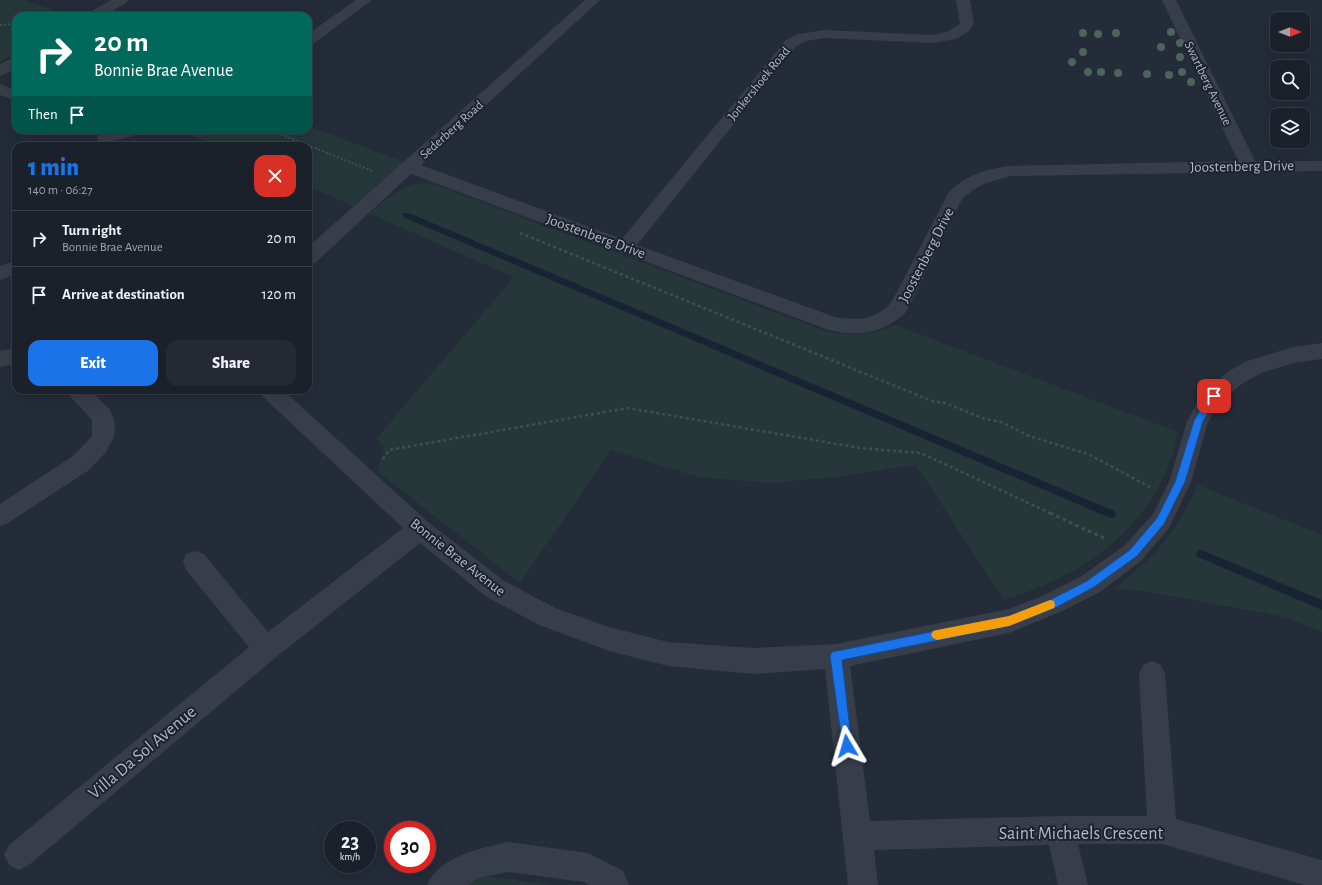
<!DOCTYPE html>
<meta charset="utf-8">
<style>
:root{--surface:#1b212b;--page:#242933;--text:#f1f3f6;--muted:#a0a3a9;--line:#393e47;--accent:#1a73e8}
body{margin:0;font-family:"Alegreya Sans",sans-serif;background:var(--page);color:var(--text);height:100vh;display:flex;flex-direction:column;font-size:15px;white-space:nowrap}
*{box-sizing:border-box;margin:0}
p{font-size:13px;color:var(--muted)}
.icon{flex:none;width:22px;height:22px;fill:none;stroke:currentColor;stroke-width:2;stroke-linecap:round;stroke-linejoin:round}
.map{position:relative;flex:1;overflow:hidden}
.side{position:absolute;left:12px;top:142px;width:300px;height:252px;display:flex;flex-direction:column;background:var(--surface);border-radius:12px;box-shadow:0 4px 16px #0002,0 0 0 1px var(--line)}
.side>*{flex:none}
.banner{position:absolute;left:12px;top:12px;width:300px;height:122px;border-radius:12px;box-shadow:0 4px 16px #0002,0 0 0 1px var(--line);background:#00695c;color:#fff;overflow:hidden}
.needle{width:26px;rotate:90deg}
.fabs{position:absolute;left:1270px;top:12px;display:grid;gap:8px}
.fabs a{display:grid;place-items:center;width:40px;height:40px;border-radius:8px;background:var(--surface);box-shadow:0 4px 16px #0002,0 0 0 1px var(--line);font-size:20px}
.speed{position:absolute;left:324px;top:821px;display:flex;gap:8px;font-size:20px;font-weight:700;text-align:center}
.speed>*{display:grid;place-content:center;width:52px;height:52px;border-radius:50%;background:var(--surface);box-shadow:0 4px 16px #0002,0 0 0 1px var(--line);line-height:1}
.speed small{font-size:10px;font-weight:400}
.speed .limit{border:6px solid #d22;background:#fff;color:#111}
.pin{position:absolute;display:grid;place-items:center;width:34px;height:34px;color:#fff;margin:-17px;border-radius:8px;box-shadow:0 2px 6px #0006}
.me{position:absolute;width:44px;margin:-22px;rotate:353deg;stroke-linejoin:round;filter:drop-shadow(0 0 3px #0008)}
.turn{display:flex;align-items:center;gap:14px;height:84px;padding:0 16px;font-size:18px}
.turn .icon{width:52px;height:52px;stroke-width:2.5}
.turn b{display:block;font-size:28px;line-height:34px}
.then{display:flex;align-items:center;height:38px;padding:0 16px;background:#0003;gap:8px;font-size:15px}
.round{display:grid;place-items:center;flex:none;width:42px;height:42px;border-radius:12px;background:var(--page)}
.head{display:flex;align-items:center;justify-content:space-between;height:68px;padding:0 16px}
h1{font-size:24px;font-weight:800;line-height:30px;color:var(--accent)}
.button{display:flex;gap:8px;margin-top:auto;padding:8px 16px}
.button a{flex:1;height:46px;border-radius:12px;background:var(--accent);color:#fff;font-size:16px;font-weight:800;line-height:46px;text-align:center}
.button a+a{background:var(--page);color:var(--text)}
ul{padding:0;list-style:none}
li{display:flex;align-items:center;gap:12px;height:56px;padding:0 16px;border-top:1px solid var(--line)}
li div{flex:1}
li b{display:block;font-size:15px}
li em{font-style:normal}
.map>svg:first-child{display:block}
.green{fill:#26373a}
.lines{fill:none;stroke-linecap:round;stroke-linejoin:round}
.stream{fill:#182335;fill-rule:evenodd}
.path-far2{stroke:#3e5052;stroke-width:2;stroke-dasharray:2 2;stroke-linecap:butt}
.path-far1{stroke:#3e5052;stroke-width:2.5;stroke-dasharray:3 3;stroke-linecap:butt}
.path{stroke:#3e5052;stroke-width:3;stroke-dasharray:3.5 3.5;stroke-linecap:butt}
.minor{fill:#373e49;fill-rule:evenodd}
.tree{fill:#4b655b}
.route{fill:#1a73e8;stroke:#114b97}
.slow{fill:#f59e0b}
.labels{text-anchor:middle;stroke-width:4;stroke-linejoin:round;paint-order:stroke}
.far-street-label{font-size:13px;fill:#b2b9c5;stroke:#1d232e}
.street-label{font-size:15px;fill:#b2b9c5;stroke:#1d232e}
.near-street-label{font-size:18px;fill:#b2b9c5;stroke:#1d232e}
</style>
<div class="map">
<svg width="1322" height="885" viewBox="0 0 1322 885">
<rect width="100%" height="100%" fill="#242c39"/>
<!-- green -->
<g class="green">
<path d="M 0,0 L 24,0 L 70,16 L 16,16 L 16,53 L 0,62 Z"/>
<path d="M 308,126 L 404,162 L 353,206 L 308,186 L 308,146 L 216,146 L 180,130 L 308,130 Z"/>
<path d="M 418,183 L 435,185 L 825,331 C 850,336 872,336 895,325 L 1178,432 C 1176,440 1174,450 1171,458 C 1155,507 1116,548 1071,572 C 1050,584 1027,592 1004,600 L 916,465 L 836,477 L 771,483 L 698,477 L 611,450 L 520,583 L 377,471 L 384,447 L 376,439 L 514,277 L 370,214 C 385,200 397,188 418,183 Z"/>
<path d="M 1198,485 L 1322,535 L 1322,632 L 1285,617 L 1155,593 L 1115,588 C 1155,557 1177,531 1198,485 Z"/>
<path d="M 482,877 L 494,877 L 553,885 L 462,885 L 468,881 Z"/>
</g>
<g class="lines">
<!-- stream -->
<g class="stream">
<path d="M 403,213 L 409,213 L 1114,511 L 1116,514 L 1114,517 L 1111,518 L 1108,517 L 403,217 Z"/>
<path d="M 1201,550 L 1322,600 L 1322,610 L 1198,557 L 1196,554 L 1198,551 Z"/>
</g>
<!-- path-far2 -->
<g class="path-far2">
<path d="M 0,25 L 16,24"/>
<path d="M 270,130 L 372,171"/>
</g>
<!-- path-far1 -->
<g class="path-far1">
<path d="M 520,233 L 932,401 L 945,403 L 985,419 L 1001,422 L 1029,436 L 1088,454 L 1150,487"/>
<path d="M 383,459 L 389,450 L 628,408 L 860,448 L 921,453 L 1052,514"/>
</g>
<!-- path -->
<path class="path" d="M 1050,513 L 1106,539"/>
<!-- minor -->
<g class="minor">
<path d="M 111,0 L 128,0 L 126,3 L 103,16 L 86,16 L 88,13 Z"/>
<path d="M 356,0 L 372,0 L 313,44 L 308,45 L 308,34 Z"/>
<path d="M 585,0 L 600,0 L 421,165 L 622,239 L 786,40 L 798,34 L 824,30 L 932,35 L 947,32 L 960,24 L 956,0 L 970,0 L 974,24 L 968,32 L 956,39 L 932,43 L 824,38 L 807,41 L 796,46 L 637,245 L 835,317 C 859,321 874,320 891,303 L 949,192 C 966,175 987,169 1010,166 L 1238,161 L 1162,0 L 1176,0 L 1255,161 L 1322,161 L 1322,171 L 1010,176 L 986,183 L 973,190 L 962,199 L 906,312 C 885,334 854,338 826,329 L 411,174 L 315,263 L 308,265 L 308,247 Z"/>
<path d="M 16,56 L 16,68 L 5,74 L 0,76 L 0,64 Z"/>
<path d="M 0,84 L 16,90 L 16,101 L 0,95 Z"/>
<path d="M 115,130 L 142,130 L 140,134 L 105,143 L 99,142 L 97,138 L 99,134 Z"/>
<path d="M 16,260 L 16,274 L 0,280 L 0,266 Z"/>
<path d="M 1322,343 L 1322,359 L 1293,363 L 1261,373 L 1243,383 L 1228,395 L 1216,410 L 1208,422 L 1191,482 L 1169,528 L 1141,561 L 1100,592 L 1060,612 L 1009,633 L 850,666 L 870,821 L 1060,816 L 1147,816 L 1139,674 L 1143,665 L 1152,661 L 1161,665 L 1165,674 L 1176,819 L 1322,860 L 1322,885 L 1305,885 L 1162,844 L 1078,844 L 1088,885 L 1058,885 L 1049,845 L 874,850 L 878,885 L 848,885 L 825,669 L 753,674 L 668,666 L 609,651 L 539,625 L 485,596 L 420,543 L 275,658 L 29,865 L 19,870 L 9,865 L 4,855 L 9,845 L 249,647 L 186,570 L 183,562 L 186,554 L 195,551 L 204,554 L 268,632 L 403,528 L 262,396 L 258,390 L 283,390 L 428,522 L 503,580 L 555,608 L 609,627 L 668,642 L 753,648 L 836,644 L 1009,609 L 1042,596 L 1082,576 L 1125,545 L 1153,514 L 1169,482 L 1187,421 L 1200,398 L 1214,383 L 1229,371 L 1247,361 L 1293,347 Z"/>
<path d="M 16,348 L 16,364 L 0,367 L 0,351 Z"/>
<path d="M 66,390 L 90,390 L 110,410 L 115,423 L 114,437 L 106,452 L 89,470 L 8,523 L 0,526 L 0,504 L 73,456 L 92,436 L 92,420 L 70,396 Z"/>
<path d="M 508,842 L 588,853 L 623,871 L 629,885 L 589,885 L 584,882 L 508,872 L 478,878 L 468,885 L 427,885 C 439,856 481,848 508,842 Z"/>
</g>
</g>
<!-- trees -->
<g class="tree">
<circle cx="1171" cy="32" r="4"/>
<circle cx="1083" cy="33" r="4"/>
<circle cx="1116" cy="33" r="4"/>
<circle cx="1098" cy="34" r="4"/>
<circle cx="1180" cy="43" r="4"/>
<circle cx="1161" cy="47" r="4"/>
<circle cx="1083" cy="52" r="4"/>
<circle cx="1180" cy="57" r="4"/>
<circle cx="1072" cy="62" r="4"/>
<circle cx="1088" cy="72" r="4"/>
<circle cx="1101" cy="72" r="4"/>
<circle cx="1182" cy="72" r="4"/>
<circle cx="1118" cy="73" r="4"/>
<circle cx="1147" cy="74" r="4"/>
<circle cx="1169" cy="75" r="4"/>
<circle cx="1191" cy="82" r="4"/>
</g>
<!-- route -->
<path class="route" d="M 1214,393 L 1219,396 L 1203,421 L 1185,482 L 1164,524 L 1137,556 L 1094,587 L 1055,608 L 1009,626 L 842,660 L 852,746 L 851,750 L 847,752 L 843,750 L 830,656 L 832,652 L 1009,616 L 1048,601 L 1087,581 L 1130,550 L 1157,518 L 1175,482 L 1194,421 L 1205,401 L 1211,394 Z"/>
<!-- slow -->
<path class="slow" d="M 1050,600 L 1054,601 L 1055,605 L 1054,608 L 1009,626 L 937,640 L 933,638 L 931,635 L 933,631 L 937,630 L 1009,616 Z"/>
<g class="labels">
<!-- far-street labels -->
<g class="far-street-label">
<text transform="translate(758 83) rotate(-51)" y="5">Jonkershoek Road</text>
<text transform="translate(1209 83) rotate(64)" y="5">Swartberg Avenue</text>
<text transform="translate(451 129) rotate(-42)" y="5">Sederberg Road</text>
</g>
<!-- street labels -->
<g class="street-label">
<text transform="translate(1242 166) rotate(-1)" y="5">Joostenberg Drive</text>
<text transform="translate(596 236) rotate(20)" y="5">Joostenberg Drive</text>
<text transform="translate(926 255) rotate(-63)" y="5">Joostenberg Drive</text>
<text transform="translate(458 557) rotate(38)" y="5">Bonnie Brae Avenue</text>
</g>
<!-- near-street labels -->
<g class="near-street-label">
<text transform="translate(142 752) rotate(-40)" y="6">Villa Da Sol Avenue</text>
<text x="1081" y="839">Saint Michaels Crescent</text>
</g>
</g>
</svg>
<div class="fabs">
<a><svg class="needle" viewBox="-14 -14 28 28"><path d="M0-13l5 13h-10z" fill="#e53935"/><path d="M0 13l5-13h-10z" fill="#a0a3a9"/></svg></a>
<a><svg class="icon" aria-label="search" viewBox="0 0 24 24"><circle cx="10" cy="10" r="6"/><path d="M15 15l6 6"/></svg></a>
<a><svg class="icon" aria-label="layers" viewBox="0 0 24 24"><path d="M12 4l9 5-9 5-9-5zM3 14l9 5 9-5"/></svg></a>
</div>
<div class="speed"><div>23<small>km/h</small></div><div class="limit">30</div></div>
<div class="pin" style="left:1214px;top:396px;background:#d93025"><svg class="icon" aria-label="arrive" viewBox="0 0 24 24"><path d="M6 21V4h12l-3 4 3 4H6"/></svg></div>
<svg class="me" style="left:847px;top:746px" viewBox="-20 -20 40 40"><path d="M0-17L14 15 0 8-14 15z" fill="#1a73e8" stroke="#fff" stroke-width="4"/></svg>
<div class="banner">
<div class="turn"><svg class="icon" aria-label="right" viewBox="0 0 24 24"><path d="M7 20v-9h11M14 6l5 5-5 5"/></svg><div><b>20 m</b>Bonnie Brae Avenue</div></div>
<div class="then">Then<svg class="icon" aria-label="arrive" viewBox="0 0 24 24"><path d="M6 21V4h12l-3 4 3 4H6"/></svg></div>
</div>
<section class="side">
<div class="head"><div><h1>1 min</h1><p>140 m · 06:27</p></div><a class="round" style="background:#d93025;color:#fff"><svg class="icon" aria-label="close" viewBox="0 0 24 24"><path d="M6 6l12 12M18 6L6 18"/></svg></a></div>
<ul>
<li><svg class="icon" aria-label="right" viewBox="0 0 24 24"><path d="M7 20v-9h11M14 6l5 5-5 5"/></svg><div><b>Turn right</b><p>Bonnie Brae Avenue</p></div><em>20 m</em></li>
<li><svg class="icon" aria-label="arrive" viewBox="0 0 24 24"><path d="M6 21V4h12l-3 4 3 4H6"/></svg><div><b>Arrive at destination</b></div><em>120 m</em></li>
</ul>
<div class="button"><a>Exit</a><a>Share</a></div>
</section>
</div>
